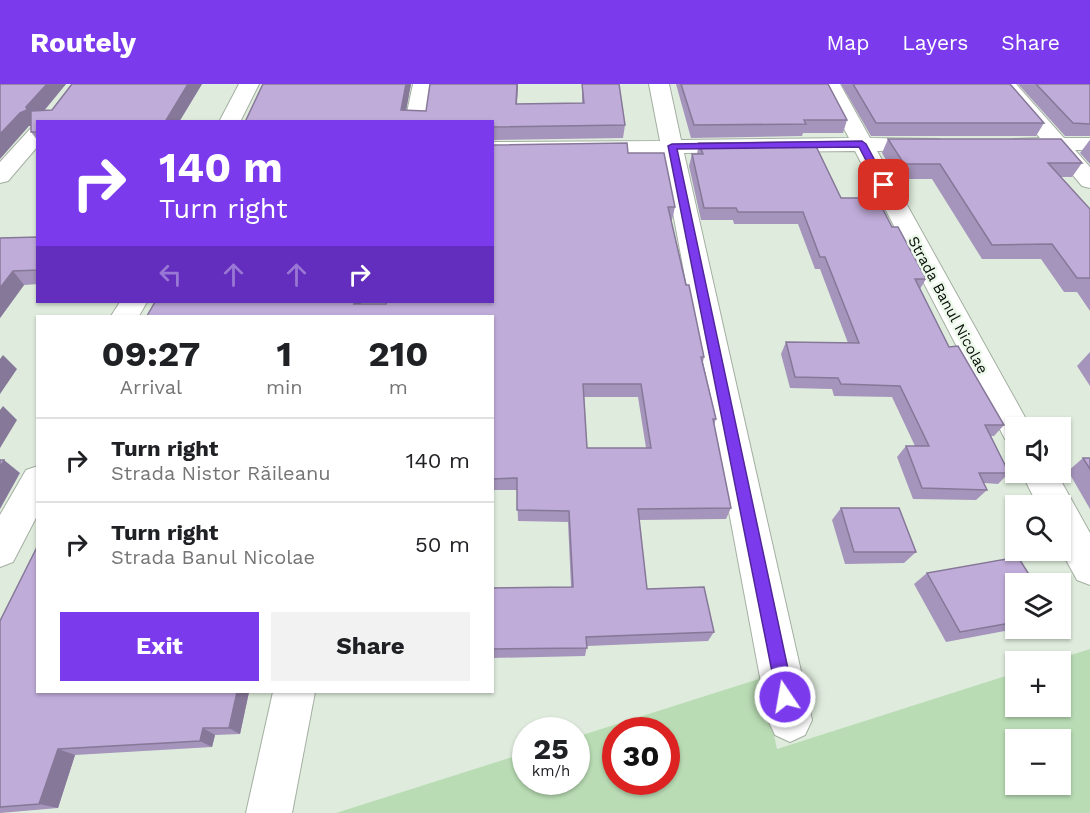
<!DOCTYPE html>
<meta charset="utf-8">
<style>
:root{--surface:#fff;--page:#f2f2f2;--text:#202124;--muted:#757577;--line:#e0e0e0;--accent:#7c3aed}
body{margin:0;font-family:"Work Sans",sans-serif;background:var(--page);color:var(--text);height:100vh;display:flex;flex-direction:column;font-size:22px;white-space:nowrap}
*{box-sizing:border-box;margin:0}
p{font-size:20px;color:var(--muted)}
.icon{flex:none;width:33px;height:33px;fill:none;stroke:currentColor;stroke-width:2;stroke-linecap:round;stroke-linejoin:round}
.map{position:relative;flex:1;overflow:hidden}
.side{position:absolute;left:36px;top:231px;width:458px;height:378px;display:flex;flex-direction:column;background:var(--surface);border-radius:0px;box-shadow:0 2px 4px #0004}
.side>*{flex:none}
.hud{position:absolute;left:36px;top:36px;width:458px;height:183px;border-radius:0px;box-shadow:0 2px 4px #0004;background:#7c3aed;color:#fff;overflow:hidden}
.buttons{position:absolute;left:1005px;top:333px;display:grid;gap:12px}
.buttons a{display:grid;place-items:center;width:66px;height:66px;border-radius:0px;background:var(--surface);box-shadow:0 2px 4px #0004;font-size:30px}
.speed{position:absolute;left:512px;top:633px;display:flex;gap:12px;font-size:30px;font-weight:700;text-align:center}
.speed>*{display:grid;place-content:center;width:78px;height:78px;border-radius:50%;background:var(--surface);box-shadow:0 2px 4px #0004;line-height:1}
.speed small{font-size:15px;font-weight:400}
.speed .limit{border:9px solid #d22;background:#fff;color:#111}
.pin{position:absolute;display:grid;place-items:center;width:51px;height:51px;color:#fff;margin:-26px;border-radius:12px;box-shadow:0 3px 9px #0006}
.me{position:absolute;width:66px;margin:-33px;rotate:348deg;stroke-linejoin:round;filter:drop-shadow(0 0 4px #0008)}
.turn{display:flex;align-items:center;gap:21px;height:126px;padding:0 24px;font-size:27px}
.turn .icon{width:78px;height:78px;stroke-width:2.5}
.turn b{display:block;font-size:42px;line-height:51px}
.lanes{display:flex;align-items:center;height:57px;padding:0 24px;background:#0003;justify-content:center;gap:30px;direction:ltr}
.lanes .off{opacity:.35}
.eta{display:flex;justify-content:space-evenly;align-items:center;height:102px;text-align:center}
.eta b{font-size:36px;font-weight:700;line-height:42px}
.button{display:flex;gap:12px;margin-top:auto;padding:12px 24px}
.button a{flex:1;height:69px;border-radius:0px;background:var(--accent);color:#fff;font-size:24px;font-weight:700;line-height:69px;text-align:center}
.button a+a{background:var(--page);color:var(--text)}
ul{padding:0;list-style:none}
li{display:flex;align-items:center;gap:18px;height:84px;padding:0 24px;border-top:2px solid var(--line)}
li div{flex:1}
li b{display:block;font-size:22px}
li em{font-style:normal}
header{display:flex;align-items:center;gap:36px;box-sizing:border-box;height:84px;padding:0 30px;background:var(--accent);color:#fff}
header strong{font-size:28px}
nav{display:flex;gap:33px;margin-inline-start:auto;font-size:21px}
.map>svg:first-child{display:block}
.green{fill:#b9dcb4;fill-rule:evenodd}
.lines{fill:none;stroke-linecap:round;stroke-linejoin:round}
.minor-casing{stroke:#a3afa1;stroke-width:2}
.minor{fill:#fff;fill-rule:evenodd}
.wall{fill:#a594bb;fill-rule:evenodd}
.shaded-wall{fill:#867898}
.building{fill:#c0acd9;stroke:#867898;stroke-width:1.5;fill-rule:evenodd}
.route{fill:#7c3aed;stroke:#51269a;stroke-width:1.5}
.labels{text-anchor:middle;stroke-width:5;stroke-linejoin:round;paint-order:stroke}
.far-street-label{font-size:15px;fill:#090d08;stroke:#ecf9ea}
</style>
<header>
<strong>Routely</strong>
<nav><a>Map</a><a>Layers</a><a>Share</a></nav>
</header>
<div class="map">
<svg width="1090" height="729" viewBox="0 0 1090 729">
<rect width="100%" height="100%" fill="#dfecdd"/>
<!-- green -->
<path class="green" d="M 1090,565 L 1090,729 L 336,729 L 525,669 L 525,698 L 576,698 L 576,653 L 762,594 L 777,665 L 1015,589 L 1016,622 L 1060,622 L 1060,578 L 1052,577 ZM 615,646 L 666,646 L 666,698 L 615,698 ZM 1016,656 L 1060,656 L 1060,700 L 1016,700 Z"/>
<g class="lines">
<defs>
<g id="minor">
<path d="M 239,0 L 259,0 L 240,38 L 219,38 Z"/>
<path d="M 413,0 L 433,0 L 426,38 L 405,38 Z"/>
<path d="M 649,0 L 669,0 L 681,56 L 849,54 L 820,0 L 840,0 L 870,54 L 939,55 L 942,60 L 939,65 L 931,66 L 877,67 L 1031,344 L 1016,344 L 1016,359 L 1005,355 L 855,67 L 684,69 L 812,636 L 805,651 L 790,658 L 775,651 L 768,636 L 662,70 L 492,72 L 492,58 L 660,57 Z"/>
<path d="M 995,0 L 1016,0 L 1064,54 L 1090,54 L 1090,66 L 1075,66 L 1090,83 L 1090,104 L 1082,102 L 1052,66 L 1014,65 L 1011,60 L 1014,55 L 1040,54 Z"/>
<path d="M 38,42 L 38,62 L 8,97 L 0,99 L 0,78 L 31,44 Z"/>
<path d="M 120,218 L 147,218 L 139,232 L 111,232 Z"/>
<path d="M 38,382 L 38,430 L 13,478 L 0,483 L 0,431 L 26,386 Z"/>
<path d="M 1021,388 L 1056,388 L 1090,449 L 1090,501 L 1077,496 L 1060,465 L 1060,422 L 1038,422 Z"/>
<path d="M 273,608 L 315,608 L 292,729 L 246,729 Z"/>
</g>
</defs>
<!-- minor casing -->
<use href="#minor" class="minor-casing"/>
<!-- minor -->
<use href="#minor" class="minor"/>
</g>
<!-- wall -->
<g class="wall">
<path d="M 0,0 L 66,0 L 44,27 L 52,26 L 202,0 L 179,38 L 38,38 L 38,57 L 31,48 L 31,42 L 29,42 Z"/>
<path d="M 263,0 L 411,0 L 406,26 L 426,27 L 430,0 L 518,0 L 517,20 L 582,19 L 582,0 L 625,41 L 623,54 L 492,56 L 492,38 L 245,38 Z"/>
<path d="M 676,0 L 828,0 L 847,36 L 843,49 L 803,49 L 802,52 L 691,54 Z"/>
<path d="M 841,0 L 1010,0 L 1044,39 L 1036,52 L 871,52 Z"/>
<path d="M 1018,0 L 1090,0 L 1090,52 L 1065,52 Z"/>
<path d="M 888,55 L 1082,79 L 1072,93 L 1061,93 L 1090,125 L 1090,227 L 1077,208 L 1064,208 L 1041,175 L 982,175 L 932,95 L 897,95 L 882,69 Z"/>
<path d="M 1090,56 L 1090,80 L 1080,69 L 1089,57 Z"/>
<path d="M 699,59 L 841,114 L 892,143 L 926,195 L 920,205 L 949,263 L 1004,341 L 994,352 L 991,352 L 1009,389 L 998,400 L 984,399 L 987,406 L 976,416 L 913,415 L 897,373 L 906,362 L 915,362 L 892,313 L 834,312 L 832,305 L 790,304 L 781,270 L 786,258 L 848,259 L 820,185 L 815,185 L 798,140 L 734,140 L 733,136 L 701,136 L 689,82 L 692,70 L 697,70 Z"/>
<path d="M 628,69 L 675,123 L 672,136 L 671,136 L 704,273 L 703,278 L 716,335 L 714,341 L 731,424 L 726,435 L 639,436 L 647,505 L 714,548 L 708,557 L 587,562 L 585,572 L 492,574 L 492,504 L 571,503 L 568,438 L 518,437 L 517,406 L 492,406 L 492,232 L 155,218 L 361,218 L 361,220 L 386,220 ZM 584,313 L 638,313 L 646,364 L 587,364 Z"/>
<path d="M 38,153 L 38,200 L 24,201 L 0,234 L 0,154 Z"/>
<path d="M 1090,268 L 1090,302 L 1077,282 Z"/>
<path d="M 1083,374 L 1090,374 L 1090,425 L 1068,387 Z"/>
<path d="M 841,424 L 916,468 L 904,479 L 845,480 L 832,436 Z"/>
<path d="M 927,489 L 1016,500 L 1016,544 L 1020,544 L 946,558 L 914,500 Z"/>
<path d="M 0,537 L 38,608 L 249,608 L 240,650 L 215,651 L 212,663 L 75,671 L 58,724 L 0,729 Z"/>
</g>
<!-- shaded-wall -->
<g class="shaded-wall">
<path d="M 47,0 L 66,0 L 35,37 L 36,40 L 29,42 L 0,75 L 0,50 L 26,23 Z"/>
<path d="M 188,0 L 202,0 L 179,38 L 165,38 Z"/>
<path d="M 406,0 L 411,0 L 404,38 L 401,26 Z"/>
<path d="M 517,0 L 518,0 L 516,33 L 516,20 Z"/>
<path d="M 13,187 L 24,201 L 0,234 L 0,204 Z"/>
<path d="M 355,218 L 361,218 L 358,232 L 354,220 Z"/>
<path d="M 3,271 L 17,285 L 0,310 L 0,275 Z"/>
<path d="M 3,322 L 17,336 L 0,364 L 0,326 Z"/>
<path d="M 4,376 L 20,389 L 0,425 L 0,383 Z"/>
<path d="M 237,608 L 249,608 L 240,650 L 229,644 Z"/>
<path d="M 203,644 L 215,651 L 212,663 L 200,657 Z"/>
<path d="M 58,665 L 75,671 L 58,724 L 39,720 Z"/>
</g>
<!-- building -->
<g class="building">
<path d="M 0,0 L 47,0 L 26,23 L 27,26 L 20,29 L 0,50 Z"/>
<path d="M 72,0 L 188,0 L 165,38 L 38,38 L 38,48 L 31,48 L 31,27 L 52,26 Z"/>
<path d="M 263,0 L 406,0 L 401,26 L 426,27 L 430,0 L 517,0 L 516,20 L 584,19 L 582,0 L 619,0 L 625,41 L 492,43 L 492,38 L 245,38 Z"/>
<path d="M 681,0 L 828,0 L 847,36 L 804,36 L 806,40 L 694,41 Z"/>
<path d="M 853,0 L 1010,0 L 1044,39 L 876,39 Z"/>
<path d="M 1036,0 L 1090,0 L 1090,40 L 1073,39 Z"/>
<path d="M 888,55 L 1061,55 L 1082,79 L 1048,79 L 1090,125 L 1090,194 L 1077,194 L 1052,160 L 992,161 L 940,80 L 904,80 Z"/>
<path d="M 814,58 L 841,114 L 877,114 L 892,143 L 898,143 L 926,195 L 915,195 L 949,263 L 958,262 L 1004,341 L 985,341 L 1009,389 L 979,389 L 987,406 L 922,404 L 906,362 L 929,362 L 900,302 L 841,300 L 838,294 L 795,293 L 786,258 L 859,259 L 825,173 L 820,173 L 803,128 L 738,128 L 736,124 L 704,124 L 692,70 L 703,70 L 699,59 Z"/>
<path d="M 627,59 L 628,69 L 664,69 L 675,123 L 668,123 L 686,201 L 689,201 L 704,273 L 701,273 L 716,335 L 713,335 L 731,424 L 638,425 L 647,505 L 704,503 L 714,548 L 586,553 L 587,564 L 492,565 L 492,504 L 573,503 L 569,427 L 517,426 L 517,394 L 492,395 L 492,232 L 147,232 L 155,218 L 355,218 L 354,220 L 386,220 L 386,218 L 492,218 L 492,61 ZM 583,300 L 641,300 L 651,364 L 587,364 Z"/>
<path d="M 38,153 L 38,186 L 13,187 L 0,204 L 0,154 Z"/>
<path d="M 1083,374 L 1090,374 L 1090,385 Z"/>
<path d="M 0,376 L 4,376 L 0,383 Z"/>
<path d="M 841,424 L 899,424 L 916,468 L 854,468 Z"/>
<path d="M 38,461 L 38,608 L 237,608 L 229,644 L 203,644 L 200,657 L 58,665 L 39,720 L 0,723 L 0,537 Z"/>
<path d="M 1018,473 L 1035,500 L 1016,500 L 1016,538 L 960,548 L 927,489 Z"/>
</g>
<!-- route -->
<path class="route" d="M 862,57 L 866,60 L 888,101 L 887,103 L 880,103 L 859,63 L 677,65 L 794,613 L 792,620 L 785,622 L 779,620 L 777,613 L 668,62 L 672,60 Z"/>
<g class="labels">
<!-- far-street labels -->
<g class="far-street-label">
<text transform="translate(948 221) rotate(62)" y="5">Strada Banul Nicolae</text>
</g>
</g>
</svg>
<div class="buttons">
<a><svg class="icon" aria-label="sound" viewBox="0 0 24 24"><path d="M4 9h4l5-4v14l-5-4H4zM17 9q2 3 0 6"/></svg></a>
<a><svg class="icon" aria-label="search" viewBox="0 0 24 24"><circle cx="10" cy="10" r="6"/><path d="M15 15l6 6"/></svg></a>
<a><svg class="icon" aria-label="layers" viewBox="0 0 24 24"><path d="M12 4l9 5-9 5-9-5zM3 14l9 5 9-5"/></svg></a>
<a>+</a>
<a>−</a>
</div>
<div class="speed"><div>25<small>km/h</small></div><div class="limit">30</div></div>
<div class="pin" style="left:884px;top:101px;background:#d93025"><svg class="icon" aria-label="arrive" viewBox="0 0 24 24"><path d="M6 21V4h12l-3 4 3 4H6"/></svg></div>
<svg class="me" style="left:785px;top:613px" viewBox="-20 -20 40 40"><circle r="17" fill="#7c3aed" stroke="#fff" stroke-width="3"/><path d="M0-11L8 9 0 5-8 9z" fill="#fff"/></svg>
<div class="hud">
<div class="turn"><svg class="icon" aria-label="right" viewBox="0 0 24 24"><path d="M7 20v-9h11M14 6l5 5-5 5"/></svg><div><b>140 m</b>Turn right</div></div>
<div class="lanes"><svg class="icon off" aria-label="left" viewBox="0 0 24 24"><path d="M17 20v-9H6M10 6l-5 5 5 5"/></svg><svg class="icon off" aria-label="ahead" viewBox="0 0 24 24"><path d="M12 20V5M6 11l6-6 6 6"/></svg><svg class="icon off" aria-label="ahead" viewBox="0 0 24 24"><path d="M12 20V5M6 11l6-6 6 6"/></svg><svg class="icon" aria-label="right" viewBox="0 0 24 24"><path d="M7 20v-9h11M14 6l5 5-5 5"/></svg></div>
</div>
<section class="side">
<div class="eta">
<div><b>09:27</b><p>Arrival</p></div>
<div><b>1</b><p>min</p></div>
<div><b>210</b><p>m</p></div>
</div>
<ul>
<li><svg class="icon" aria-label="right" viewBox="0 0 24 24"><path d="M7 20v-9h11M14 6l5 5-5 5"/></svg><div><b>Turn right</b><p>Strada Nistor Răileanu</p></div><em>140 m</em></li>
<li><svg class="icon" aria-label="right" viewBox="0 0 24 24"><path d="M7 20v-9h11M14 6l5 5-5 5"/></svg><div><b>Turn right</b><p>Strada Banul Nicolae</p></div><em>50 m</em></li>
</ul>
<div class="button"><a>Exit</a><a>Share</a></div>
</section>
</div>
